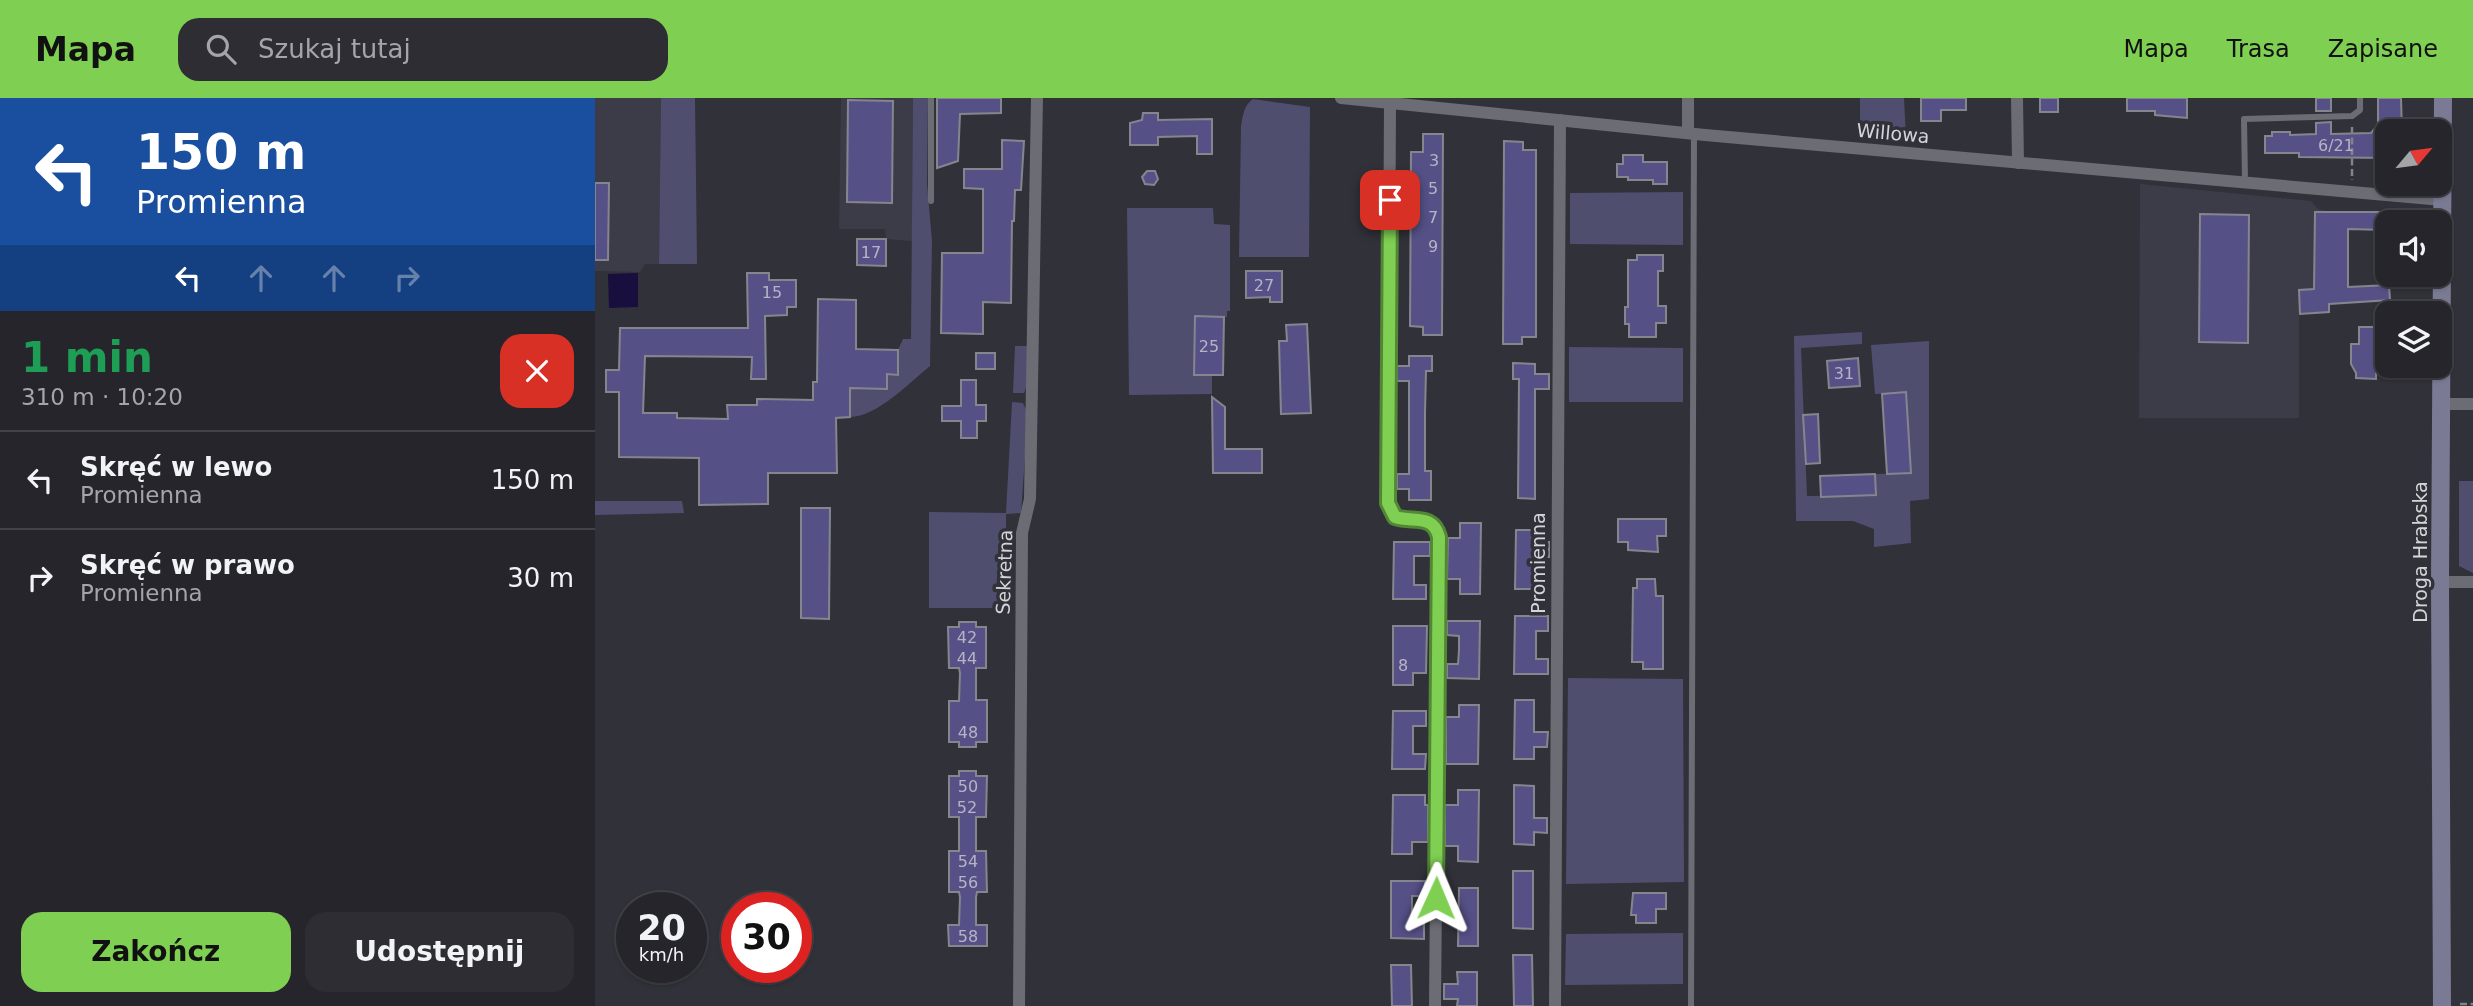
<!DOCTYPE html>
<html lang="pl">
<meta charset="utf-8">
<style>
:root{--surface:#25252b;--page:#2d2d33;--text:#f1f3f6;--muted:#a3a5a9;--line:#424247;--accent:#7fd052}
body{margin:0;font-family:"DejaVu Sans",sans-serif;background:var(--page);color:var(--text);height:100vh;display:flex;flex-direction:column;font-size:26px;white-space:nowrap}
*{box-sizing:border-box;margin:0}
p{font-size:23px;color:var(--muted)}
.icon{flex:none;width:38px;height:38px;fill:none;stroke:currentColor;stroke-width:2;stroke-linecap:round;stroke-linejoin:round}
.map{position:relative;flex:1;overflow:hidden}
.drawer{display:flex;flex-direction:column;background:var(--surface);width:595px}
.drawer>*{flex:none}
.banner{background:#1a4fa0;color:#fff;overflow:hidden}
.needle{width:46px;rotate:61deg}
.buttons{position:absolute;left:1780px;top:21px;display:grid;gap:14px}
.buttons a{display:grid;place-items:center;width:77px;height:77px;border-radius:14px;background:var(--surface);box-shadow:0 2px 5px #0004,0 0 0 2px var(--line);font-size:35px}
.speed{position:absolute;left:21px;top:794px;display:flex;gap:14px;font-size:35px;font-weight:700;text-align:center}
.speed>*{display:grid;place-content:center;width:91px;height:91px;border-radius:50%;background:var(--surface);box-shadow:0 2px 5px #0004,0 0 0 2px var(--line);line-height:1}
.speed small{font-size:18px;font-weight:400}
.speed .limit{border:10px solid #d22;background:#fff;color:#111}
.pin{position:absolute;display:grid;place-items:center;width:60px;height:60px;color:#fff;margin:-30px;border-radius:14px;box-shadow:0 4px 10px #0006}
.me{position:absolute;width:77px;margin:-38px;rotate:1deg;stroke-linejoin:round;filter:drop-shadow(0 0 5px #0008)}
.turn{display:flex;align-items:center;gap:24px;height:147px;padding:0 21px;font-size:32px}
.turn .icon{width:91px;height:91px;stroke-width:2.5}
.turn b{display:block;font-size:49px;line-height:60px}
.lanes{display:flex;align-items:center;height:66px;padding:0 21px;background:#0003;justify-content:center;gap:35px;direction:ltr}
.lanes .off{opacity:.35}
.round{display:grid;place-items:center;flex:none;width:74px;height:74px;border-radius:21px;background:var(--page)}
.overview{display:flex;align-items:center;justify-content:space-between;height:119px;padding:0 21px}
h1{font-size:42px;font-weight:700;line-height:52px;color:#1e9e55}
.button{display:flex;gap:14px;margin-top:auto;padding:14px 21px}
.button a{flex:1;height:80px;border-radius:21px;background:var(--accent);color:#111;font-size:28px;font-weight:700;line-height:80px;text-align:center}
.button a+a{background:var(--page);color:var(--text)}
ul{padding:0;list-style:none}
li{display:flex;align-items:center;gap:21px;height:98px;padding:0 21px;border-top:2px solid var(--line)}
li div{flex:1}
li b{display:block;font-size:26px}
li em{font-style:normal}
header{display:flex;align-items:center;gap:42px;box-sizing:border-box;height:98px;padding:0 35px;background:var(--accent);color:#111}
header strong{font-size:33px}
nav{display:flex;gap:38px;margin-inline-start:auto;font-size:24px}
.search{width:490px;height:63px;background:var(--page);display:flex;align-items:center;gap:18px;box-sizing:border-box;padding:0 24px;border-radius:21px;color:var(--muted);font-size:26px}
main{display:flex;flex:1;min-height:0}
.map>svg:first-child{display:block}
.built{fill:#3c3c49}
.green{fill:#504e6f}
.water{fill:#190f3f}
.building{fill:#555187;stroke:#85858e;stroke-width:2}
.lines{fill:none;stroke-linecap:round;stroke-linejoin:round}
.path{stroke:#828288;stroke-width:2.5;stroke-dasharray:7 3.5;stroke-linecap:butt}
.lane{stroke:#6c6c74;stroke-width:6}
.street{stroke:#6c6c74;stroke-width:12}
.secondary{stroke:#7b7a94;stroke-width:18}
.route-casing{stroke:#538735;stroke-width:18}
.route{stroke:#7fd052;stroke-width:12}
.labels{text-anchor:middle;stroke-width:7;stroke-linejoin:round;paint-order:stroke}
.number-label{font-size:16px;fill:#b5b4c4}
.street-label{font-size:19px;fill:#d5d5d9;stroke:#313139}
</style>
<header>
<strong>Mapa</strong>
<div class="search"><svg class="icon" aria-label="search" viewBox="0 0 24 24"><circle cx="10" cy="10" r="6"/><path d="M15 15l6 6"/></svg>Szukaj tutaj</div>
<nav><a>Mapa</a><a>Trasa</a><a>Zapisane</a></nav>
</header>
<main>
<section class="drawer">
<div class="banner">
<div class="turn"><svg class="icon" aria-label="left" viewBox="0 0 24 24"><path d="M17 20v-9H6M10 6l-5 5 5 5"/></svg><div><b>150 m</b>Promienna</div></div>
<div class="lanes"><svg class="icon" aria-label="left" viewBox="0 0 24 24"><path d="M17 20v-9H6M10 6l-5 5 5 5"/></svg><svg class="icon off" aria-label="ahead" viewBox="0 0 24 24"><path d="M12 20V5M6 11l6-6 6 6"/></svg><svg class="icon off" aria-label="ahead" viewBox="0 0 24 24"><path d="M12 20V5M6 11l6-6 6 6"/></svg><svg class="icon off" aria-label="right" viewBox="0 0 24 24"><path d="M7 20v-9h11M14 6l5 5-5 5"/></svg></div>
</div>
<div class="overview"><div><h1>1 min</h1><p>310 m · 10:20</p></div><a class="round" style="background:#d93025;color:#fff"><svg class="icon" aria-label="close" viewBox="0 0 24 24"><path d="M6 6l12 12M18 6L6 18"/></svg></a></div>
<ul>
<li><svg class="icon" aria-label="left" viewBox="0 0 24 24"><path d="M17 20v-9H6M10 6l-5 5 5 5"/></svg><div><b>Skręć w lewo</b><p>Promienna</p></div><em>150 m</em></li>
<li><svg class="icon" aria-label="right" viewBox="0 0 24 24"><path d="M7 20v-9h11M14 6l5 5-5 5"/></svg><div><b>Skręć w prawo</b><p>Promienna</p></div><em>30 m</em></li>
</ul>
<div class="button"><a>Zakończ</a><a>Udostępnij</a></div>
</section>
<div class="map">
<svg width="1878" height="908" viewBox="0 0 1878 908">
<rect width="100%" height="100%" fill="#313139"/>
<!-- built -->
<g class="built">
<path d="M 0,0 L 66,0 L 64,166 L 50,166 L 45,174 L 0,173 Z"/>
<path d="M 246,0 L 318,0 L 317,143 L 291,141 L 290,131 L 244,131 Z"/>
<path d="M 1545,86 L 1716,103 L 1723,111 L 1735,114 L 1734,190 L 1704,192 L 1704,320 L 1544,320 Z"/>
</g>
<!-- green -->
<g class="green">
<path d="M 66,0 L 100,0 L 102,166 L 64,166 Z"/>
<path d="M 318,0 L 333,0 L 332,86 L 337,143 L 335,268 C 315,284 282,319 255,319 L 255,290 L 292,291 L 292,276 L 303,276 L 303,252 L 308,241 L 316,241 Z"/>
<path d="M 1265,0 L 1309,0 L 1311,41 L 1265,34 Z"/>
<path d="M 658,1 L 715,9 L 714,159 L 644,159 L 646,28 C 648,17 649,7 658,1 Z"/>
<path d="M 1088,94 L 1088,147 L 975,146 L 975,95 Z"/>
<path d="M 532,110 L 618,110 L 619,126 L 635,127 L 635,213 L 632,213 L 632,219 L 600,219 L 599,276 L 617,277 L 617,296 L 534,297 Z"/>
<path d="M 1267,234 L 1267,246 L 1206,250 L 1212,398 L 1281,397 L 1280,376 L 1316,375 L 1311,295 L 1280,296 L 1276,247 L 1334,243 L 1334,401 L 1315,403 L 1316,445 L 1279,449 L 1279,431 L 1258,423 L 1201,423 L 1199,238 Z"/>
<path d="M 420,248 L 433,248 L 432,287 L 429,295 L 418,295 Z"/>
<path d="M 974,249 L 1088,250 L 1088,304 L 974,304 Z"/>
<path d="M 417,304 L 428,305 L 433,316 L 426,415 L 411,416 L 411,510 L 334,510 L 334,414 L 411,415 Z"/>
<path d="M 1864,383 L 1878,383 L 1878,475 L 1864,468 Z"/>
<path d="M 0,403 L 87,403 L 89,415 L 0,417 Z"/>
<path d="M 973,580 L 1088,581 L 1089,784 L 971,786 Z"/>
<path d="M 1088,835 L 1088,886 L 970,887 L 971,836 Z"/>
</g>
<!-- water -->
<path class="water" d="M 43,175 L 43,209 L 14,210 L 13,176 Z"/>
<!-- building -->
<g class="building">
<path d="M 342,0 L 406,0 L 406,15 L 365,16 L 363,63 L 342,70 Z"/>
<path d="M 1326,0 L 1371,0 L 1371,12 L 1346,12 L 1346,23 L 1326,23 Z"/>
<rect x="1445" y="0" width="18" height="14"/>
<path d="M 1532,0 L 1592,0 L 1592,20 L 1560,17 L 1560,13 L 1532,13 Z"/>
<rect x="1721" y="0" width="15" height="13"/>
<path d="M 1783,0 L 1806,0 L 1807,33 L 1792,33 L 1792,60 L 1704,59 L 1704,55 L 1670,55 L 1670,38 L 1677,38 L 1677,34 L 1695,34 L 1695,37 L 1721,36 L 1721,25 L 1736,24 L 1736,36 L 1776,35 L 1783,27 Z"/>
<path d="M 253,2 L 298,3 L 297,105 L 252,104 Z"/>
<path d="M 548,15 L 563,15 L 563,22 L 617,21 L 617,56 L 602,56 L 602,38 L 563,39 L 563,47 L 535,47 L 535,25 L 547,22 Z"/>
<path d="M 828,36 L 848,36 L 847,237 L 828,237 L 828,229 L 815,228 L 816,54 L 828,54 Z"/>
<path d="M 407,42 L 429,43 L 426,92 L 420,92 L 419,123 L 417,123 L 416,205 L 388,204 L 388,236 L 346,235 L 347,155 L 388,155 L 388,91 L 369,90 L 369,71 L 407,71 Z"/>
<path d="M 909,43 L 928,44 L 928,52 L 941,52 L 941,239 L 927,239 L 927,246 L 908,246 Z"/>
<path d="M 1028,57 L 1048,57 L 1048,64 L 1072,64 L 1072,86 L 1058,86 L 1058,82 L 1033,82 L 1033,79 L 1022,79 L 1022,66 L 1028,66 Z"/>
<path d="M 552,73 L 560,73 L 563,81 L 559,87 L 550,86 L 547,79 Z"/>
<path d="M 0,85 L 14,85 L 13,162 L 0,162 Z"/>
<path d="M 1720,114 L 1792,114 L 1792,132 L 1753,131 L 1753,189 L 1794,187 L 1795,202 L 1734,206 L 1734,214 L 1705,216 L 1704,192 L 1719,191 Z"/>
<path d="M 1605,116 L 1654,117 L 1653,245 L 1604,244 Z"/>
<path d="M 262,141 L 291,141 L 291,168 L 262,167 Z"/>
<path d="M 1042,157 L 1068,157 L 1068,173 L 1063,173 L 1063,208 L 1071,208 L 1071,225 L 1061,225 L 1061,239 L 1034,239 L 1034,226 L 1030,226 L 1030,209 L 1033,209 L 1033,162 L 1042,162 Z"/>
<path d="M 651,173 L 687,173 L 687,204 L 675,204 L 675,199 L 651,200 Z"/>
<path d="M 152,175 L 174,175 L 174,182 L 201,182 L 201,209 L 192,209 L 192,217 L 170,218 L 171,281 L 156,281 L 157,259 L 50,258 L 48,315 L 82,315 L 82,320 L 133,321 L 132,307 L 162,307 L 162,301 L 218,302 L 218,284 L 222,284 L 223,201 L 261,202 L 261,251 L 303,252 L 303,277 L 292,276 L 292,291 L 255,290 L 255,319 L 241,320 L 242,375 L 173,375 L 173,406 L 104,407 L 104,360 L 24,359 L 24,294 L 11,294 L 11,272 L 24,272 L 25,230 L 153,230 Z"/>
<path d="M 600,218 L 629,219 L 628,277 L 599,277 Z"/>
<path d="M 712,226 L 716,315 L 686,316 L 684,243 L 692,243 L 691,227 Z"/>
<path d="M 1764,229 L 1780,229 L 1780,246 L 1785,246 L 1785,266 L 1781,266 L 1781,281 L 1761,280 L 1761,275 L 1756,266 L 1756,246 L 1764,246 Z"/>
<rect x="381" y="255" width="19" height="16"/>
<path d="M 814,258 L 837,258 L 837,273 L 831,273 L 830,315 L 830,373 L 836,373 L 836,402 L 814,402 L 814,391 L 802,391 L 802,376 L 814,376 L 814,283 L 802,283 L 802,268 L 814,268 Z"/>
<path d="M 1263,260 L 1265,288 L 1234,290 L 1232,263 Z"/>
<path d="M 918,265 L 940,266 L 940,276 L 954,276 L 954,291 L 940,291 L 940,401 L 923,400 L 924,281 L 918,281 Z"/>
<path d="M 366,282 L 381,282 L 381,307 L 391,307 L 391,323 L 382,323 L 382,340 L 366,340 L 366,323 L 347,323 L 347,308 L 366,308 Z"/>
<path d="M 1311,294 L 1316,375 L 1292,376 L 1287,296 Z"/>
<path d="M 617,299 L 630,309 L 630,351 L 667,351 L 667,375 L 618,375 Z"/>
<path d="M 1223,316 L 1225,365 L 1211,366 L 1208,317 Z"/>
<path d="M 1280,376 L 1281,397 L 1226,399 L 1225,378 Z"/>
<path d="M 206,410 L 235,410 L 234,521 L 206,520 Z"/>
<path d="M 1023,421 L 1071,421 L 1071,438 L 1062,438 L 1063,454 L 1033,452 L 1033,444 L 1023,444 Z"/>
<path d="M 865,425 L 886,425 L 885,496 L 865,496 L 865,481 L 852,481 L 853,440 L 865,440 Z"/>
<path d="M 921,432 L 940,432 L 940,444 L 954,444 L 954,459 L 940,459 L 940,491 L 920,491 Z"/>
<path d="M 799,444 L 835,444 L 835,458 L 819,458 L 819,487 L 831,487 L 831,501 L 798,501 Z"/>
<path d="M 1042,481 L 1060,481 L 1061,498 L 1068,498 L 1068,571 L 1048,571 L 1048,564 L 1037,564 L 1038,490 L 1042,490 Z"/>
<path d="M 920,518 L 953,518 L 953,533 L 941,533 L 941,561 L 953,561 L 953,576 L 919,576 Z"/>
<path d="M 852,523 L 885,523 L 884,581 L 852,580 L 852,566 L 863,566 L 864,552 L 864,538 L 852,537 Z"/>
<path d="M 364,524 L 381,524 L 381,529 L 391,529 L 391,570 L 381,570 L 381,602 L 392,602 L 392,644 L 381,644 L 381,649 L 364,649 L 364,644 L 354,644 L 354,603 L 364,603 L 365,575 L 364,570 L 354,570 L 353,529 L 364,529 Z"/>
<path d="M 798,528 L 832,528 L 831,575 L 818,575 L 818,587 L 798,587 Z"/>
<path d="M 920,602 L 939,602 L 939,634 L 953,634 L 952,649 L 939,649 L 939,661 L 919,661 Z"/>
<path d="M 864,607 L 884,607 L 883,666 L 851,666 L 851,619 L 864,619 Z"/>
<path d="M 798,613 L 831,613 L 831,628 L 818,628 L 818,656 L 831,656 L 830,671 L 797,671 Z"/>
<path d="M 364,673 L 381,673 L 381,678 L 392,678 L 391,719 L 381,719 L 381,753 L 391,753 L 392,794 L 382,794 L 381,799 L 381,827 L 392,827 L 392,848 L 354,848 L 353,827 L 364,827 L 365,799 L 364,794 L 354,794 L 354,753 L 364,753 L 364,719 L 354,719 L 354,678 L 364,678 Z"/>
<path d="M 919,687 L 939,688 L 939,720 L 952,720 L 952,735 L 939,734 L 939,747 L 919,746 Z"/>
<path d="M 863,692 L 884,692 L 883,764 L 863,763 L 863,748 L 850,748 L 850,707 L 863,707 Z"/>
<path d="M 798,697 L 830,697 L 830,707 L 833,707 L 833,744 L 817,744 L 817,756 L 797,756 Z"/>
<path d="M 918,773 L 938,773 L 938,831 L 918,830 Z"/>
<path d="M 796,783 L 830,783 L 830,798 L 817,798 L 817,826 L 829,826 L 829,841 L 796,840 Z"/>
<path d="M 864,790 L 883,790 L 883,848 L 863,848 Z"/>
<path d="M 1038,795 L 1071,795 L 1071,811 L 1061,811 L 1061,825 L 1041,825 L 1041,817 L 1036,817 Z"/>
<path d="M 918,857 L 937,857 L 938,908 L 919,908 Z"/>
<path d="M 796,867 L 816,867 L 817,908 L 797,908 Z"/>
<path d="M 862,874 L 882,874 L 882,908 L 862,908 L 863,901 L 849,901 L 849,886 L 863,886 Z"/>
</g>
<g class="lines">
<!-- path -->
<g class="path">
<path d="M 1757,29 L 1757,82"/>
<path d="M 1865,906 L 1878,906"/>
</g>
<!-- lane -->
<g class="lane">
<path d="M 1650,84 L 1649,21 L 1757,18 L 1765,12 L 1765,0"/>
<path d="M 336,103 L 336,0"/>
<path d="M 1096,908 L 1099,36"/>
</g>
<!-- street -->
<g class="street">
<path d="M 746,0 L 1110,37 L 1848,102"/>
<path d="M 1093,0 L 1093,35"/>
<path d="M 1422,0 L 1423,65"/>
<path d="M 795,5 L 793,406 L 800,419 C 818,425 838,415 844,439 L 840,908"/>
<path d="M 1846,306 L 1878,306"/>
<path d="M 1845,484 L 1878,484"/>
<path d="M 424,908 L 427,435 L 435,401 L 442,0"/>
<path d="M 960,908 L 965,22"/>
</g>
<!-- secondary -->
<path class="secondary" d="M 1847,908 L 1845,484 L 1848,0"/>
</g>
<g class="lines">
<defs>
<path id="route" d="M 795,102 L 793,405 L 800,419 C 818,425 838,415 844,439 L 841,800"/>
</defs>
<!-- route casing -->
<use href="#route" class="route-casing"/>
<!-- route -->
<use href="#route" class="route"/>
</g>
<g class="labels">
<!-- number labels -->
<g class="number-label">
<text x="1741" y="53">6/21</text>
<text x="839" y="68">3</text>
<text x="838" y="96">5</text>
<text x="838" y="125">7</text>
<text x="838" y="154">9</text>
<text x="276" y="160">17</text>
<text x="669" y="193">27</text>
<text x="177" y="200">15</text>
<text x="614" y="254">25</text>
<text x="1249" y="281">31</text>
<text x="372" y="545">42</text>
<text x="372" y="566">44</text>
<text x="808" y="573">8</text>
<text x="373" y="640">48</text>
<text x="373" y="694">50</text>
<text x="372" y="715">52</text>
<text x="373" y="769">54</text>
<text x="373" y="790">56</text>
<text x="373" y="844">58</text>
</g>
<!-- street labels -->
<g class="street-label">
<text transform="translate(1298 35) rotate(5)" y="7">Willowa</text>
<text transform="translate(1825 454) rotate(-90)" y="7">Droga Hrabska</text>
<text transform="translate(943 465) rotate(-90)" y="7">Promienna</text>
<text transform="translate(409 474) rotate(-88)" y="7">Sekretna</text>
</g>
</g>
</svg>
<div class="buttons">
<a><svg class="needle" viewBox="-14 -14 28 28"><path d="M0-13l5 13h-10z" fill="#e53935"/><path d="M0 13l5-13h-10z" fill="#a3a5a9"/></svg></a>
<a><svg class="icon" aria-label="sound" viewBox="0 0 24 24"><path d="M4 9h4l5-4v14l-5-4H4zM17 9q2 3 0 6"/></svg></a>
<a><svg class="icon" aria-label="layers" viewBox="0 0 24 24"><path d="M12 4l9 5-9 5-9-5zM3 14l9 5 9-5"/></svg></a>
</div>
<div class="speed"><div>20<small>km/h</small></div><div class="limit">30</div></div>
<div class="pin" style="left:795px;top:102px;background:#d93025"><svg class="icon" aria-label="arrive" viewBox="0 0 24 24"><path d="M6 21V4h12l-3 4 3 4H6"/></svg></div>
<svg class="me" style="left:841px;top:800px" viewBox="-20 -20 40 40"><path d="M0-17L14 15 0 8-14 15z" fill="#7fd052" stroke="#fff" stroke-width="4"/></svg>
</div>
</main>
